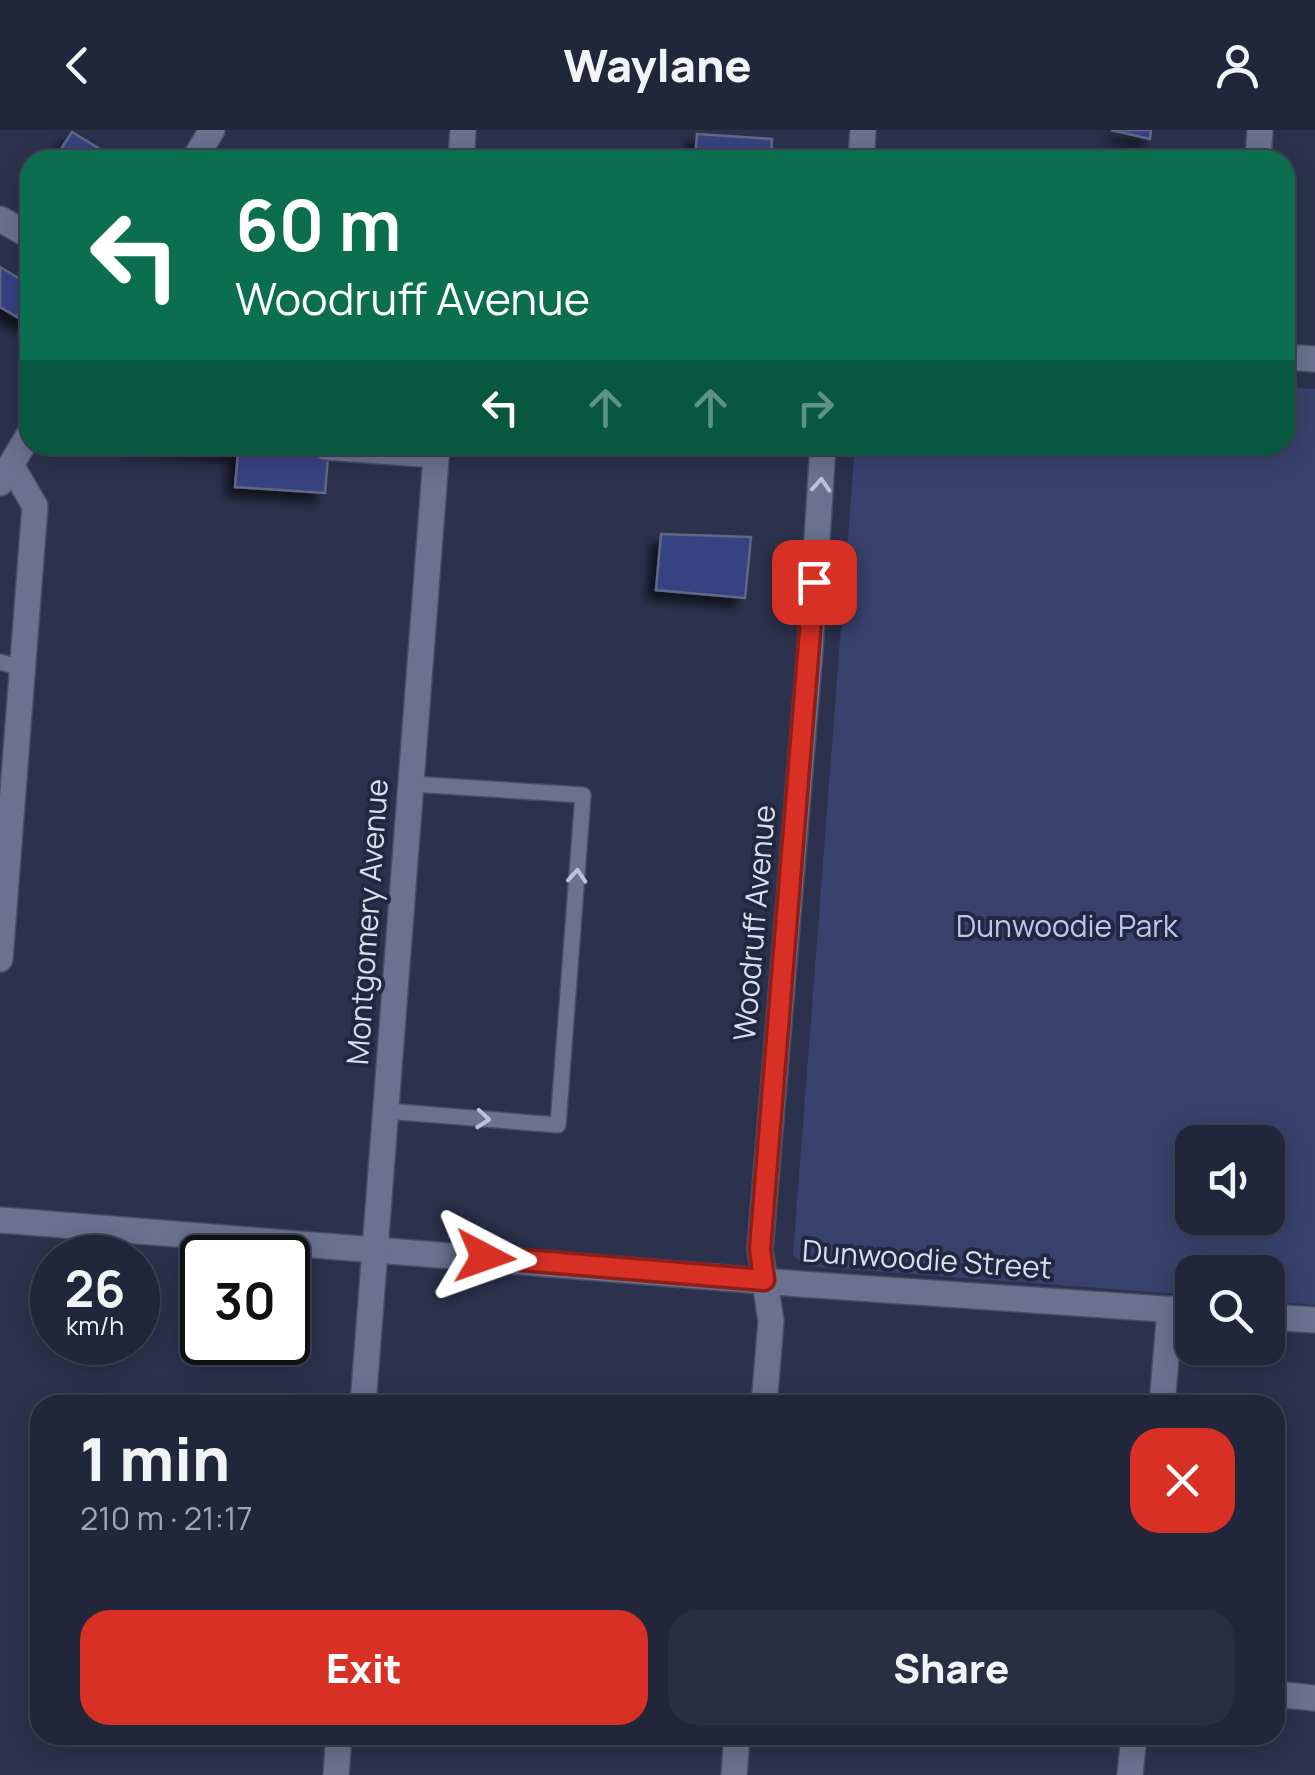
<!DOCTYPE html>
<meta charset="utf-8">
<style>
:root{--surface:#21263a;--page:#292e42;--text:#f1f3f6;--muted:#a2a5af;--line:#3e4354;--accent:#d93025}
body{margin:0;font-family:Manrope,sans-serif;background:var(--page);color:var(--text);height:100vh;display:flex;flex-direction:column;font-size:38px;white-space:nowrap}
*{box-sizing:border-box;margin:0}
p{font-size:32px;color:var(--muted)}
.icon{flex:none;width:55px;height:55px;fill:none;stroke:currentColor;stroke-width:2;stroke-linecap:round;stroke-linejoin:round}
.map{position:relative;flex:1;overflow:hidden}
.sheet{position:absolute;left:30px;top:1265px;width:1255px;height:350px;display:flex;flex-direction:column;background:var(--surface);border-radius:30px;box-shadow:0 5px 25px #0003,0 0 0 2px var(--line)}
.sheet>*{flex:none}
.banner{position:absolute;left:20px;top:20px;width:1275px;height:305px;border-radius:30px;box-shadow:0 5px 25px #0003,0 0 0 2px var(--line);background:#0b6e4f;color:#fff;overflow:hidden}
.controls{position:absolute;left:1175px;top:995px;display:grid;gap:20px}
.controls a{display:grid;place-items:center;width:110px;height:110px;border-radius:20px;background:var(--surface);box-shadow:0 5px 25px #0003,0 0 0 2px var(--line);font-size:50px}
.speed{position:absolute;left:30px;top:1105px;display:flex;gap:20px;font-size:50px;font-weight:700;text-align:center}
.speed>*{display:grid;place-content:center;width:130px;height:130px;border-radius:50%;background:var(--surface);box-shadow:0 5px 25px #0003,0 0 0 2px var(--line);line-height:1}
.speed small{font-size:25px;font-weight:400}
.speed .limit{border:5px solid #111;border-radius:15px;background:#fff;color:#111}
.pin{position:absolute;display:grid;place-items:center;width:85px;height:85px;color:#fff;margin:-42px;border-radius:20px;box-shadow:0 5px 15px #0006}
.me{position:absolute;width:110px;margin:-55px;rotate:94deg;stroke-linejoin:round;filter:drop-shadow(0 0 8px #0008)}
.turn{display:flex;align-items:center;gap:35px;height:210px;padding:0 50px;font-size:45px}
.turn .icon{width:130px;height:130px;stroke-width:2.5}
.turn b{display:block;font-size:70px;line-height:85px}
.lanes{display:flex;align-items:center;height:95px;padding:0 50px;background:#0003;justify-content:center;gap:50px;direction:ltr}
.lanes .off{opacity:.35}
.round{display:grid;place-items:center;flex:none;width:105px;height:105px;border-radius:30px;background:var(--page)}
.overview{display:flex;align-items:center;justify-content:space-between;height:170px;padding:0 50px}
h1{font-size:60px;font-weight:800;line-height:75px}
.primary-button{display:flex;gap:20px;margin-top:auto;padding:20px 50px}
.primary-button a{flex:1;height:115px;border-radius:30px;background:var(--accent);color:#fff;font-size:40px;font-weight:800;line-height:115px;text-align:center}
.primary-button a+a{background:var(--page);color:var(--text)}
header{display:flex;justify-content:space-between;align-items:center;height:130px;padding:0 50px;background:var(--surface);font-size:45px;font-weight:800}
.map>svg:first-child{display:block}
.green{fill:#39426d;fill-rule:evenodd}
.building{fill:#384282;stroke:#606885;stroke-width:2.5;filter:url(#shadow)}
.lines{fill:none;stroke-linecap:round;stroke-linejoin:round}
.lane-casing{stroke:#484d63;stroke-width:18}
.street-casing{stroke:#484d63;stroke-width:28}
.secondary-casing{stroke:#484d63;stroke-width:28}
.lane{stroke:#6a7290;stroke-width:15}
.street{stroke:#6a7290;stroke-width:25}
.secondary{stroke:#6a7290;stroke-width:25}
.oneway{stroke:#bdc3d7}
.route-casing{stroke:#8d1f18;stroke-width:25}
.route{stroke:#d93025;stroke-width:18}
.labels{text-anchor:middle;stroke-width:8;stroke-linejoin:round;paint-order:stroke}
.street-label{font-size:30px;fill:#d9deef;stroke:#232842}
.park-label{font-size:30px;fill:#bdc7ee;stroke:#232842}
</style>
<header><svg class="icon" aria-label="back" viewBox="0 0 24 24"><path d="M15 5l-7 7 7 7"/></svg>Waylane<svg class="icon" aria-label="person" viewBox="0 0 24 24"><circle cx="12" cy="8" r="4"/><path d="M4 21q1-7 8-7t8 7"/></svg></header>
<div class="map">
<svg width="1315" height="1645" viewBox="0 0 1315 1645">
<defs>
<filter id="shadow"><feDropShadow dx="-9" dy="9" stdDeviation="5" flood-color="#0009"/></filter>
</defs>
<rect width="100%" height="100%" fill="#2c324d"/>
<!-- green -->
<path class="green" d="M 1285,257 L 1315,259 L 1315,1175 L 1268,1171 L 1268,1142 L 1192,1142 L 1192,1165 L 805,1136 L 793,1125 L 855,315 L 1285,315 ZM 1192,1012 L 1268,1012 L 1268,1088 L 1192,1088 Z"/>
<!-- building -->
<g class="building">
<path d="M 1111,0 L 1151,0 L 1150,9 Z"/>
<path d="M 72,2 L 113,27 L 111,30 L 54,30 Z"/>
<path d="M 697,4 L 772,9 L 771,30 L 695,30 Z"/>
<path d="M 954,24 L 997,29 L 997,30 L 953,30 Z"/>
<path d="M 0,137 L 30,155 L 29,194 L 0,177 Z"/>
<path d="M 329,315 L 325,363 L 235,357 L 238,323 L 132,315 Z"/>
<path d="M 661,404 L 751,407 L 745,468 L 656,460 Z"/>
</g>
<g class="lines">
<defs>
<g id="lane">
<path d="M 324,322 L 436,330"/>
<path d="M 0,532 L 21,538"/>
<path d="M 386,981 L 558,995 L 583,665 L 411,654"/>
</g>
<g id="street">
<path d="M 461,30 L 463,0"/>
<path d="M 861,30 L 863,0"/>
<path d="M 1258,30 L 1260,0"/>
<path d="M 0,89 L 30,106"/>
<path d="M 1285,227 L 1315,229"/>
<path d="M 0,829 L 35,376 L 11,335"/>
<path d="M 0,1090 L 800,1154 L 1192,1181"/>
<path d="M 1268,1187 L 1315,1190"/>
<path d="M 363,1275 L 437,315"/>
<path d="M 764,1275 L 771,1191 L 760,1119 L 810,520 L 823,315"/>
<path d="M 1162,1275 L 1170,1179"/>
<path d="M 1275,1564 L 1315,1568"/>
<path d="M 336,1645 L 339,1605"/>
<path d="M 734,1645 L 737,1605"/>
<path d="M 1130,1645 L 1134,1605"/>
</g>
<g id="secondary">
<path d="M 194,30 L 212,0"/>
<path d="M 0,353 L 30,303"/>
</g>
</defs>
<!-- lane casing -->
<use href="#lane" class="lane-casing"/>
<!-- street casing -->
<use href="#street" class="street-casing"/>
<!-- secondary casing -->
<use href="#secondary" class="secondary-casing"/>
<!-- lane -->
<use href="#lane" class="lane"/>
<!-- street -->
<use href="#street" class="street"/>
<!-- secondary -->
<use href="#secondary" class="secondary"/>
</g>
<!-- one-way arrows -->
<defs><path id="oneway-chevron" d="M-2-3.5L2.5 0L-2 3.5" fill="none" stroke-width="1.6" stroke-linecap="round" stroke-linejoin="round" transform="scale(2.5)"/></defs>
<g class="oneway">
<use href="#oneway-chevron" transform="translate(821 355) rotate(-86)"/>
<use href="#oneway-chevron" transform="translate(577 746) rotate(-86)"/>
<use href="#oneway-chevron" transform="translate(483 989) rotate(5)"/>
</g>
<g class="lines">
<defs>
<path id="route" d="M 485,1127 L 764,1150 L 760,1119 L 814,452"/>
</defs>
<!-- route casing -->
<use href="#route" class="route-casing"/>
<!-- route -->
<use href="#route" class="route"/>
</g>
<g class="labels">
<!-- street labels -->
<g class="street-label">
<text transform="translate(368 792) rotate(-86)" y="10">Montgomery Avenue</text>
<text transform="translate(755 793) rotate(-85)" y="10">Woodruff Avenue</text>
<text transform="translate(927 1130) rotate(4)" y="10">Dunwoodie Street</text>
</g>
<!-- park labels -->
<g class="park-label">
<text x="1067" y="807">Dunwoodie Park</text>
</g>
</g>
</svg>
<div class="controls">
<a><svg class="icon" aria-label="sound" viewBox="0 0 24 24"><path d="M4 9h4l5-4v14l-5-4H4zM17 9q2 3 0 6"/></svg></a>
<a><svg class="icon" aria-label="search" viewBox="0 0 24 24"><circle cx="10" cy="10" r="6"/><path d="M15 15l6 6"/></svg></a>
</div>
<div class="speed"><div>26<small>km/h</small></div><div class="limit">30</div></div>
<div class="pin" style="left:814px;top:452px;background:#d93025"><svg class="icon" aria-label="arrive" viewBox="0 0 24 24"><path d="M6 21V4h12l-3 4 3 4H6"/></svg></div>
<svg class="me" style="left:485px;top:1127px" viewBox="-20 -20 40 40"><path d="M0-17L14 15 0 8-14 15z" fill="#d93025" stroke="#fff" stroke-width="4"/></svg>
<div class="banner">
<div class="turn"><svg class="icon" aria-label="left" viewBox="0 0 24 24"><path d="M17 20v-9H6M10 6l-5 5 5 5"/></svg><div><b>60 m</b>Woodruff Avenue</div></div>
<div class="lanes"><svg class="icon" aria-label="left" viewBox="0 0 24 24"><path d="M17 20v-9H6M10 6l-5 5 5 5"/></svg><svg class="icon off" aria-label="ahead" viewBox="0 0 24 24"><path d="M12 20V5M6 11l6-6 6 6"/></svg><svg class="icon off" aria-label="ahead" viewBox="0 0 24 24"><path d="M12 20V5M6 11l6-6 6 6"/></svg><svg class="icon off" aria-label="right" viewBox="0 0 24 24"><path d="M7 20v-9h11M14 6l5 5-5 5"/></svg></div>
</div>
<section class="sheet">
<div class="overview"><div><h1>1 min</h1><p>210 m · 21:17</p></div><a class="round" style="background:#d93025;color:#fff"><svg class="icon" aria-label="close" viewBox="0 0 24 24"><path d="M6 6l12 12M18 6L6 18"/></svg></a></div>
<div class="primary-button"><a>Exit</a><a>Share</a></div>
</section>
</div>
